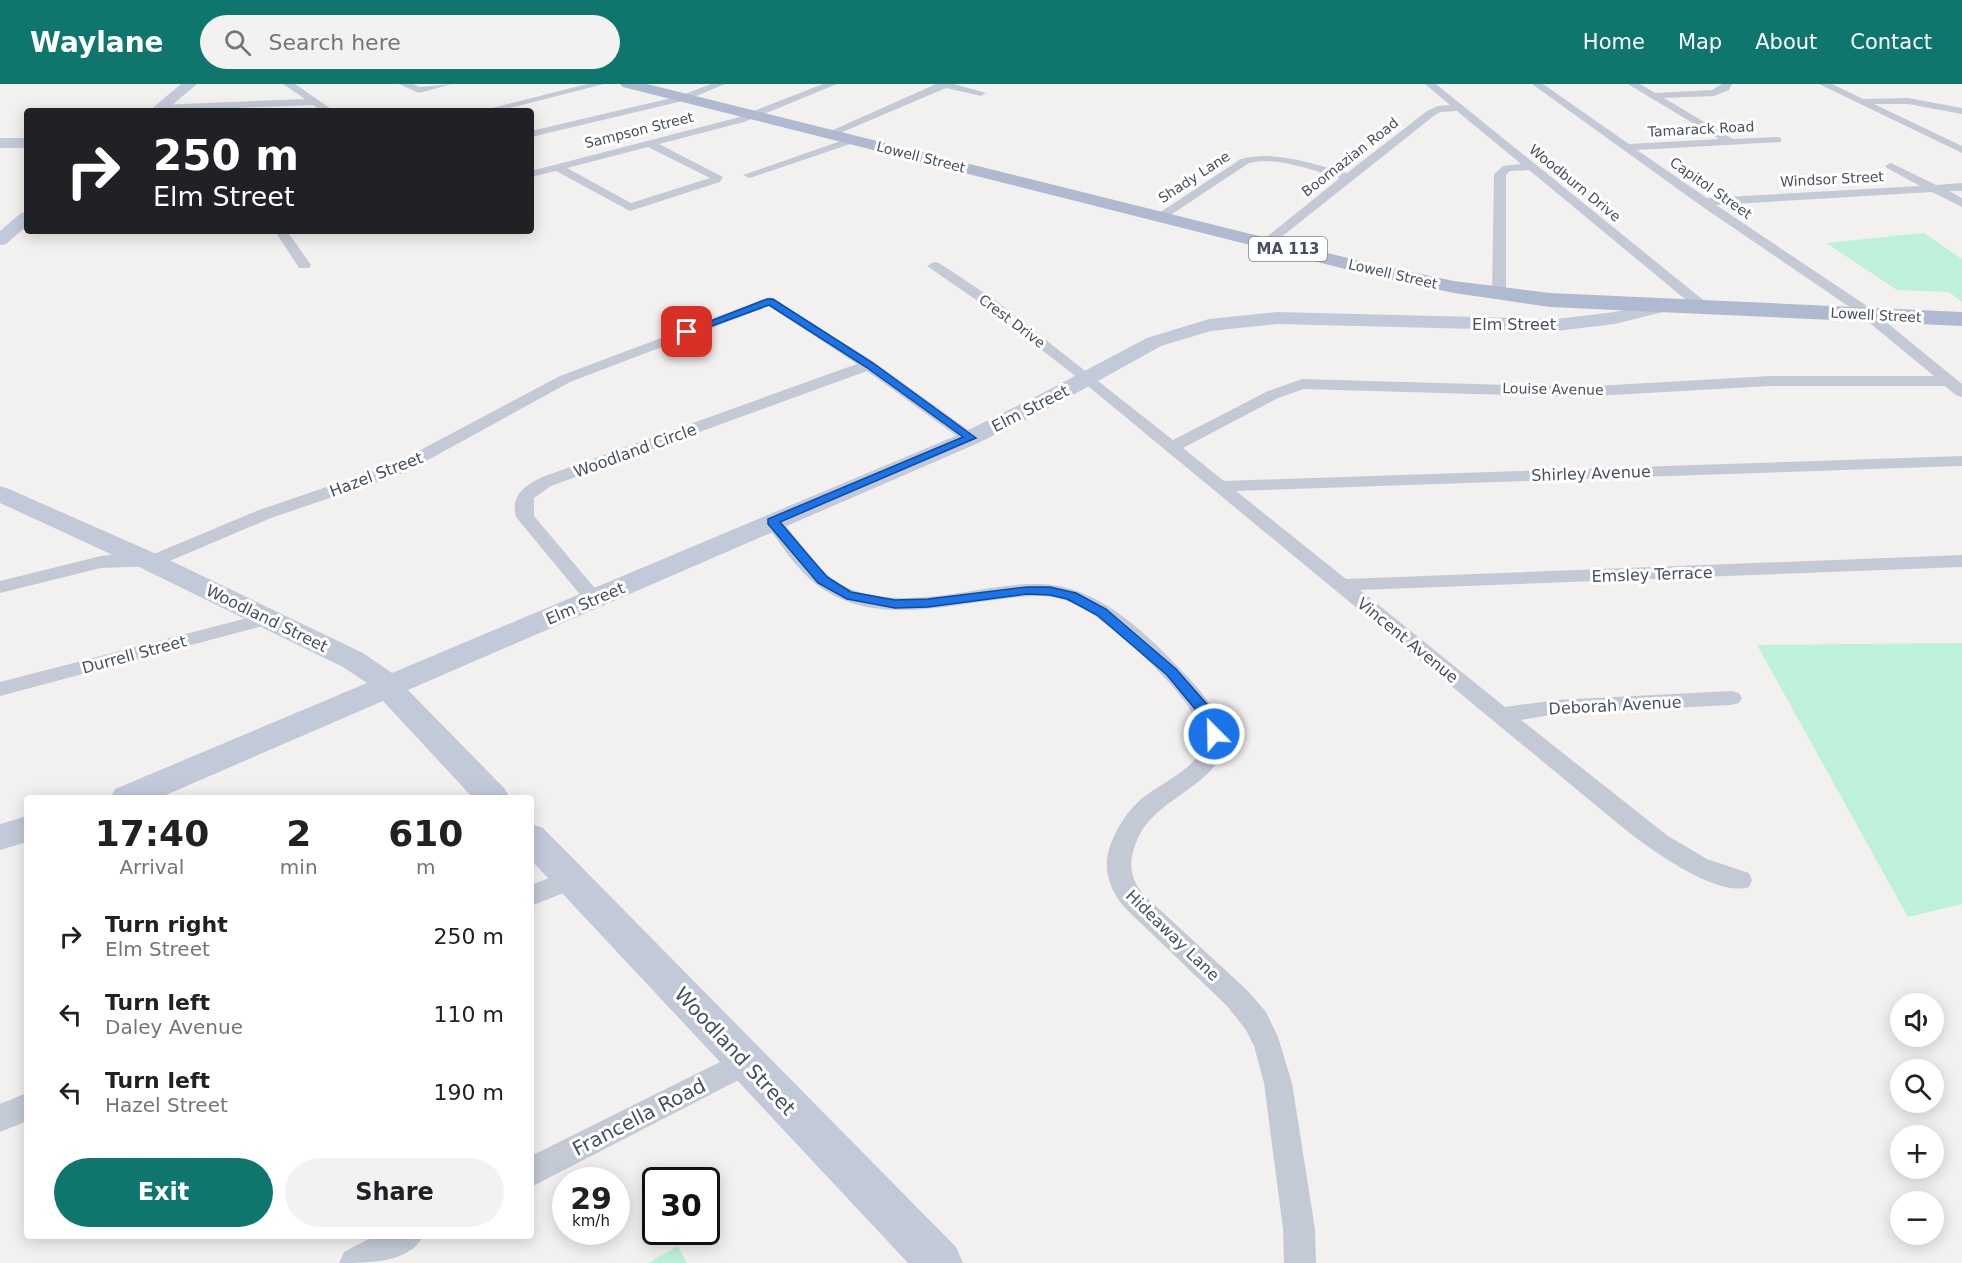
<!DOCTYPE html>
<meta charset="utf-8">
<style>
:root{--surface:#fff;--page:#f2f2f2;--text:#202124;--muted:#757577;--accent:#0f766e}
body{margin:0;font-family:"DejaVu Sans",sans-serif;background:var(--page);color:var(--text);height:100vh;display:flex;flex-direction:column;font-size:22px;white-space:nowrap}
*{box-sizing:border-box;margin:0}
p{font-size:20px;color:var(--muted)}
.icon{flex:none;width:33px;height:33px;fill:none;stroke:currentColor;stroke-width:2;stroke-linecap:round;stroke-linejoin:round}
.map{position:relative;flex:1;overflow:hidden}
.details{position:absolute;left:24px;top:711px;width:510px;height:444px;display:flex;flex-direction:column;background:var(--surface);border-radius:6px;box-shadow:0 3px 15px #0003}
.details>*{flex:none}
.banner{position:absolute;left:24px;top:24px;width:510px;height:126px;border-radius:6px;box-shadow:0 3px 15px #0003;background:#202124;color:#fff;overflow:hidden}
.fabs{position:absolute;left:1890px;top:909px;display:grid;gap:12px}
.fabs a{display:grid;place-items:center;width:54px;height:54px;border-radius:50%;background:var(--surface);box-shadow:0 3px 15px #0003;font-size:30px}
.speed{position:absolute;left:552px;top:1083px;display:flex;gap:12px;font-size:30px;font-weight:700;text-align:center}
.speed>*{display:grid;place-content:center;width:78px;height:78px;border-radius:50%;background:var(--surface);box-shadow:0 3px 15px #0003;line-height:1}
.speed small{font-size:15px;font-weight:400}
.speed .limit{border:3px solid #111;border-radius:9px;background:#fff;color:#111}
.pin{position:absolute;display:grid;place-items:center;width:51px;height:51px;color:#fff;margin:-26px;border-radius:12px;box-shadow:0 3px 9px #0006}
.me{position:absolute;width:66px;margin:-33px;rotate:337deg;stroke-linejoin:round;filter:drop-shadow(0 0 4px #0008)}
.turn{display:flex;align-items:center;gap:21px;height:126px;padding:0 30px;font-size:27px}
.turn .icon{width:78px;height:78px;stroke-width:2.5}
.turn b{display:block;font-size:42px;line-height:51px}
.eta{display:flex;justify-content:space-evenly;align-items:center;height:102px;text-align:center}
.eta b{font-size:36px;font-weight:800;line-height:42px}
.cta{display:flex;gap:12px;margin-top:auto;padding:12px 30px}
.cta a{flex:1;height:69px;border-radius:36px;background:var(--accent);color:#fff;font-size:24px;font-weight:800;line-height:69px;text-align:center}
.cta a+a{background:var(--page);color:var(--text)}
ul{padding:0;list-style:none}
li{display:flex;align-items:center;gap:18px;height:78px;padding:0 30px}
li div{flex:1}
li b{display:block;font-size:22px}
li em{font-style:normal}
header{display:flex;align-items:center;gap:36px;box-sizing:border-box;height:84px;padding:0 30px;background:var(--accent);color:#fff}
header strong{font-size:28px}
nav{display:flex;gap:33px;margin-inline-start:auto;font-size:21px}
.search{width:420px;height:54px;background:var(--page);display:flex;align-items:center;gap:15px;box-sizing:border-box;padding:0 21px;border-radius:33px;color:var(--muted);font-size:22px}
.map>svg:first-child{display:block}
.green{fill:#bef1da}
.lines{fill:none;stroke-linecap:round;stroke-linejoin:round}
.street{fill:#c3cad5;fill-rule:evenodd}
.secondary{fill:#c2cad9;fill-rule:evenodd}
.primary{fill:#afbad0;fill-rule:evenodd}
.route{fill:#1a73e8;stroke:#114b97;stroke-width:1.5}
.labels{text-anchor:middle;stroke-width:6;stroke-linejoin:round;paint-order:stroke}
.far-street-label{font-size:14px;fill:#47505f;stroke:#fff}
.shield{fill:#fff;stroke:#7e848f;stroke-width:1.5}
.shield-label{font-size:15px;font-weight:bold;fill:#47505f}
.street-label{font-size:16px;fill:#47505f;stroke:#fff}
.near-street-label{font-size:20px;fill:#47505f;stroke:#fff}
</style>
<header>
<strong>Waylane</strong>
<div class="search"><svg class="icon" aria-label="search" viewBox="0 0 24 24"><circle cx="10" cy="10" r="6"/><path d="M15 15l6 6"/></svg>Search here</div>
<nav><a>Home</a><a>Map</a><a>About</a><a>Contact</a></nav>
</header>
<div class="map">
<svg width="1962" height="1179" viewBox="0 0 1962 1179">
<rect width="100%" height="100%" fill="#f3f1f0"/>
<!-- green -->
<g class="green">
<path d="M 1924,149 L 1962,175 L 1962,218 L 1949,208 L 1897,206 L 1826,159 Z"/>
<path d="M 1962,559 L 1962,820 L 1908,833 L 1757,561 Z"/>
<path d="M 678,1162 L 687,1179 L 648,1179 Z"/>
</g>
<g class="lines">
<!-- street -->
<g class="street">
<path d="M 283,0 L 295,0 L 334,27 L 322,27 L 313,21 L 162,27 L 155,24 L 160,21 L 305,15 Z"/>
<path d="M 399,0 L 413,0 L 420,3 L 452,0 L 419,9 Z"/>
<path d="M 587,0 L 604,0 L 498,27 L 480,27 Z"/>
<path d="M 711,0 L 725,0 L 687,16 L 531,53 L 531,47 L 680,12 Z"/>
<path d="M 823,0 L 837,0 L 744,38 L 659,60 L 723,93 L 720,98 L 630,127 L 556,87 L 531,93 L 531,87 L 736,34 ZM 648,63 L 710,94 L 631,119 L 567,84 Z"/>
<path d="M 936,0 L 954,0 L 986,9 L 981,12 L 946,4 L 833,52 L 829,53 L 824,50 Z"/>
<path d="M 1425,0 L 1436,0 L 1707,219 L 1709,222 L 1707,225 L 1697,225 L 1529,86 L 1510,87 L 1506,91 L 1506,210 L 1499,214 L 1494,213 L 1492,210 L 1494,90 L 1503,82 L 1521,80 L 1457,27 L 1440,28 L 1435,31 L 1270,162 L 1265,163 L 1259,159 L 1340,94 C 1312,87 1279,72 1249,79 L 1163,136 L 1159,137 L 1153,133 L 1241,75 C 1277,66 1312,80 1347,89 L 1427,27 L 1438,22 L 1450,21 Z"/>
<path d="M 1532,0 L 1543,0 L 1629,60 L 1719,55 L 1628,0 L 1640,0 L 1655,9 L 1712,6 L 1722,0 L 1732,0 L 1729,6 L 1714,12 L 1664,14 L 1733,55 L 1777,53 L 1781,54 L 1781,58 L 1637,66 L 1707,114 L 1920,102 L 1887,84 L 1885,82 L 1891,79 L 1936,101 L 1962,99 L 1962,107 L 1949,107 L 1962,114 L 1962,123 L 1932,108 L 1716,121 L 1864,220 L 1962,300 L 1962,313 L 1956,311 L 1945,302 L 1770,302 L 1578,313 L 1304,305 L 1278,314 L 1183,364 L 1224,397 L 1962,372 L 1962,382 L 1236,407 L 1346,495 L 1962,471 L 1962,483 L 1360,506 L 1505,623 L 1556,616 L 1731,607 L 1739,609 L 1742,614 L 1739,619 L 1731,621 L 1556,630 L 1521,636 L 1668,752 L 1707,775 L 1749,789 L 1752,796 L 1749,803 C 1717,814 1652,766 1627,747 L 1083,298 L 985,222 L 927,182 L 934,178 L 939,179 L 995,216 L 1173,356 L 1266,308 L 1302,295 L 1578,303 L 1770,292 L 1934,292 L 1854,226 L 1700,121 Z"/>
<path d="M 1819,0 L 1832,0 L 1863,15 L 1908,14 L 1962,24 L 1962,30 L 1908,20 L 1874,20 L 1962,62 L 1962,69 Z"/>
<path d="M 852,53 L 856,54 L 856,58 L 753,93 L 749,94 L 743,91 Z"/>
<path d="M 275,147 L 287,147 L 311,181 L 309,184 L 299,184 Z"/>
<path d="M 770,213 L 874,278 L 979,354 L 971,359 L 965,358 L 867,287 L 551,402 L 534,414 L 534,432 L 604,515 L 601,519 L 587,519 L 516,433 C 510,411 526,400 545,392 L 857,280 L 769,222 L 570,298 L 406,388 L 271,434 L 158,482 L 101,484 L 0,509 L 0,497 L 101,472 L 118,470 L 149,472 L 259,426 L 394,380 L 560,292 Z"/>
<path d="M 773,432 L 779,433 C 800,458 818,490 848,504 C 876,516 908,515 937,512 C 972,508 1006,499 1041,500 C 1096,502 1141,544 1177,582 C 1194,599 1222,628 1224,653 C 1228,689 1175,710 1155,731 C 1144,741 1138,751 1134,765 C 1128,782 1132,797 1144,811 L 1248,907 L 1266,928 L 1278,953 L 1292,999 L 1315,1145 L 1316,1179 L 1284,1179 L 1283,1145 L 1264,999 L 1254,962 L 1246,946 L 1228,923 L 1126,825 C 1110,807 1102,786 1110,762 C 1117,744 1125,730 1139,717 C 1154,703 1192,687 1199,668 C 1200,664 1202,659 1202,655 C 1203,619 1108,536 1077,521 C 1065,515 1054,513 1042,512 C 969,512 882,550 817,501 C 796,485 779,458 764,437 L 767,433 Z"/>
<path d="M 267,529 L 274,531 L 277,535 L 274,539 L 0,612 L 0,598 Z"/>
<path d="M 572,785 L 581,788 L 584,795 L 581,802 L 531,822 L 531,801 Z"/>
<path d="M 746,965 L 756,969 L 760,978 L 756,987 L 531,1103 L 531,1072 Z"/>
<path d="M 27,1009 L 27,1037 L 0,1048 L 0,1020 Z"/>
<path d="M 374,1152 L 423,1152 C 410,1179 368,1179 339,1179 L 344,1168 Z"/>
</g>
<!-- secondary -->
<g class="secondary">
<path d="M 181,0 L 197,0 L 165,27 L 149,27 Z"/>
<rect x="0" y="54" width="27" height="10"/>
<path d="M 27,128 L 27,142 L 6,160 L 0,161 L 0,147 L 21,129 Z"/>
<path d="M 1668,215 L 1675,217 L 1678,221 L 1675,225 L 1615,240 L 1556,247 L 1277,240 L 1211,247 L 1161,262 L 1053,322 L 976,360 L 408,606 L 505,705 L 510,714 L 473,714 L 383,617 L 159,714 L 110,714 L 115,705 L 367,599 L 343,583 L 141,484 L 0,419 L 0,402 L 9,405 L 161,472 L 363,569 L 392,589 L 960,350 L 1037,312 L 1147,254 L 1209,235 L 1277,228 L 1556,235 L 1615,228 Z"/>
<path d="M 27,732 L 27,758 L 0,766 L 0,740 Z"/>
<path d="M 531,740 L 543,744 L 956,1163 L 963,1179 L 908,1179 L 531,776 Z"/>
</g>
<!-- primary -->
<path class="primary" d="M 620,0 L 647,0 L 1368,179 L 1454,197 L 1550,209 L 1962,228 L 1962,242 L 1550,223 L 1454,209 L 1361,189 L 623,3 Z"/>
</g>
<!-- route -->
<path class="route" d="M 767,215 L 773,215 L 873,279 L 976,354 L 780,438 L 827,493 L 851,508 L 895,516 L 928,515 L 1027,503 L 1050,503 L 1076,509 L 1106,525 L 1176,585 L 1212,626 L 1221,650 L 1219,653 L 1209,653 L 1200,631 L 1167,591 L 1097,531 L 1067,515 L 1050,511 L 1027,510 L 928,523 L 895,524 L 847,515 L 818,499 L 768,440 L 768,435 L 963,353 L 866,283 L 769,221 L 690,250 L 682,248 Z"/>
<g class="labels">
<!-- far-street labels -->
<g class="far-street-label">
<text transform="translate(1701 45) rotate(-3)" y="5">Tamarack Road</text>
<text transform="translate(639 46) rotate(-14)" y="5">Sampson Street</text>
<text transform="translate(921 73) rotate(14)" y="5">Lowell Street</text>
<text transform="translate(1350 73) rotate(-38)" y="5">Boornazian Road</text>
<text transform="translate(1194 93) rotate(-33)" y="5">Shady Lane</text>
<text transform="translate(1832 95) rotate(-3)" y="5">Windsor Street</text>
<text transform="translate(1575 99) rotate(39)" y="5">Woodburn Drive</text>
<text transform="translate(1711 104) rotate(35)" y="5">Capitol Street</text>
<text transform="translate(1393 190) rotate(13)" y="5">Lowell Street</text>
<text transform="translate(1876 231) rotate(3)" y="5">Lowell Street</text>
<text transform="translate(1012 237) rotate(37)" y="5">Crest Drive</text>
<text transform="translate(1553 305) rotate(1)" y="5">Louise Avenue</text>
</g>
<!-- shield labels -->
<rect class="shield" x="1249" y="153" width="78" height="24" rx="4.5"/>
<g class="shield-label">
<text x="1288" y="170">MA 113</text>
</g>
<!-- street labels -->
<g class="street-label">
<text x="1514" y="246">Elm Street</text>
<text transform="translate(1030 324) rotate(-27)" y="6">Elm Street</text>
<text transform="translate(635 366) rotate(-20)" y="6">Woodland Circle</text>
<text transform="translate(1591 389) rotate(-2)" y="6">Shirley Avenue</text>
<text transform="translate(376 390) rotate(-21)" y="6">Hazel Street</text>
<text transform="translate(1652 490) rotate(-2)" y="6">Emsley Terrace</text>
<text transform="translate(585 519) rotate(-23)" y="6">Elm Street</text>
<text transform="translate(267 534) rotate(26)" y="6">Woodland Street</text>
<text transform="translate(1408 556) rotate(39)" y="6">Vincent Avenue</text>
<text transform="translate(134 570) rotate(-15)" y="6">Durrell Street</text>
<text transform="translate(1615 621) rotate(-3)" y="6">Deborah Avenue</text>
<text transform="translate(1173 851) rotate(44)" y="6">Hideaway Lane</text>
</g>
<!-- near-street labels -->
<g class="near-street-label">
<text transform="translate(735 967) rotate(47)" y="7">Woodland Street</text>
<text transform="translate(639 1033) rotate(-27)" y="7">Francella Road</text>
</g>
</g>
</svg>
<div class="fabs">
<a><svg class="icon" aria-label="sound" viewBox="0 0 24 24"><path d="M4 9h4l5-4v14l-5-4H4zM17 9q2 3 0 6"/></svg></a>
<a><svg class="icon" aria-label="search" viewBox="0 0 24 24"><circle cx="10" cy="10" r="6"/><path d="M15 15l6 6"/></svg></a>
<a>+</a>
<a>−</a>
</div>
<div class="speed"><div>29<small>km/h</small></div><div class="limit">30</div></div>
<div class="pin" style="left:687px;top:248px;background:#d93025"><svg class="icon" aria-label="arrive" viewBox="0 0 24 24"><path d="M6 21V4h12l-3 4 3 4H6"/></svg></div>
<svg class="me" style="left:1214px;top:650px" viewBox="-20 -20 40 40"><circle r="17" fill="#1a73e8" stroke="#fff" stroke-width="3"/><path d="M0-11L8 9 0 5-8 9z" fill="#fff"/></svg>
<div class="banner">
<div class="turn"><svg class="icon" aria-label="right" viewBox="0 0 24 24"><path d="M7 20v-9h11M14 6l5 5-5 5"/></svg><div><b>250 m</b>Elm Street</div></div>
</div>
<section class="details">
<div class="eta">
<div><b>17:40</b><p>Arrival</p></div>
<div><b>2</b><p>min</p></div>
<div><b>610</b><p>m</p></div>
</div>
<ul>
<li><svg class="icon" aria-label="right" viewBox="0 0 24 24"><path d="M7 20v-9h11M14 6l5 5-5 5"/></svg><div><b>Turn right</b><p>Elm Street</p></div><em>250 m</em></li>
<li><svg class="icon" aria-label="left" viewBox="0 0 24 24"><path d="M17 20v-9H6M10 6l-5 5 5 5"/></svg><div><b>Turn left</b><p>Daley Avenue</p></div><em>110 m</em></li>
<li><svg class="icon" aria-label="left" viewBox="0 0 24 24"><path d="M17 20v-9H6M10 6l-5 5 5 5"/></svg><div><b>Turn left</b><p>Hazel Street</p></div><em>190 m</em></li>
</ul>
<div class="cta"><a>Exit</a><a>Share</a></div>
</section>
</div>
